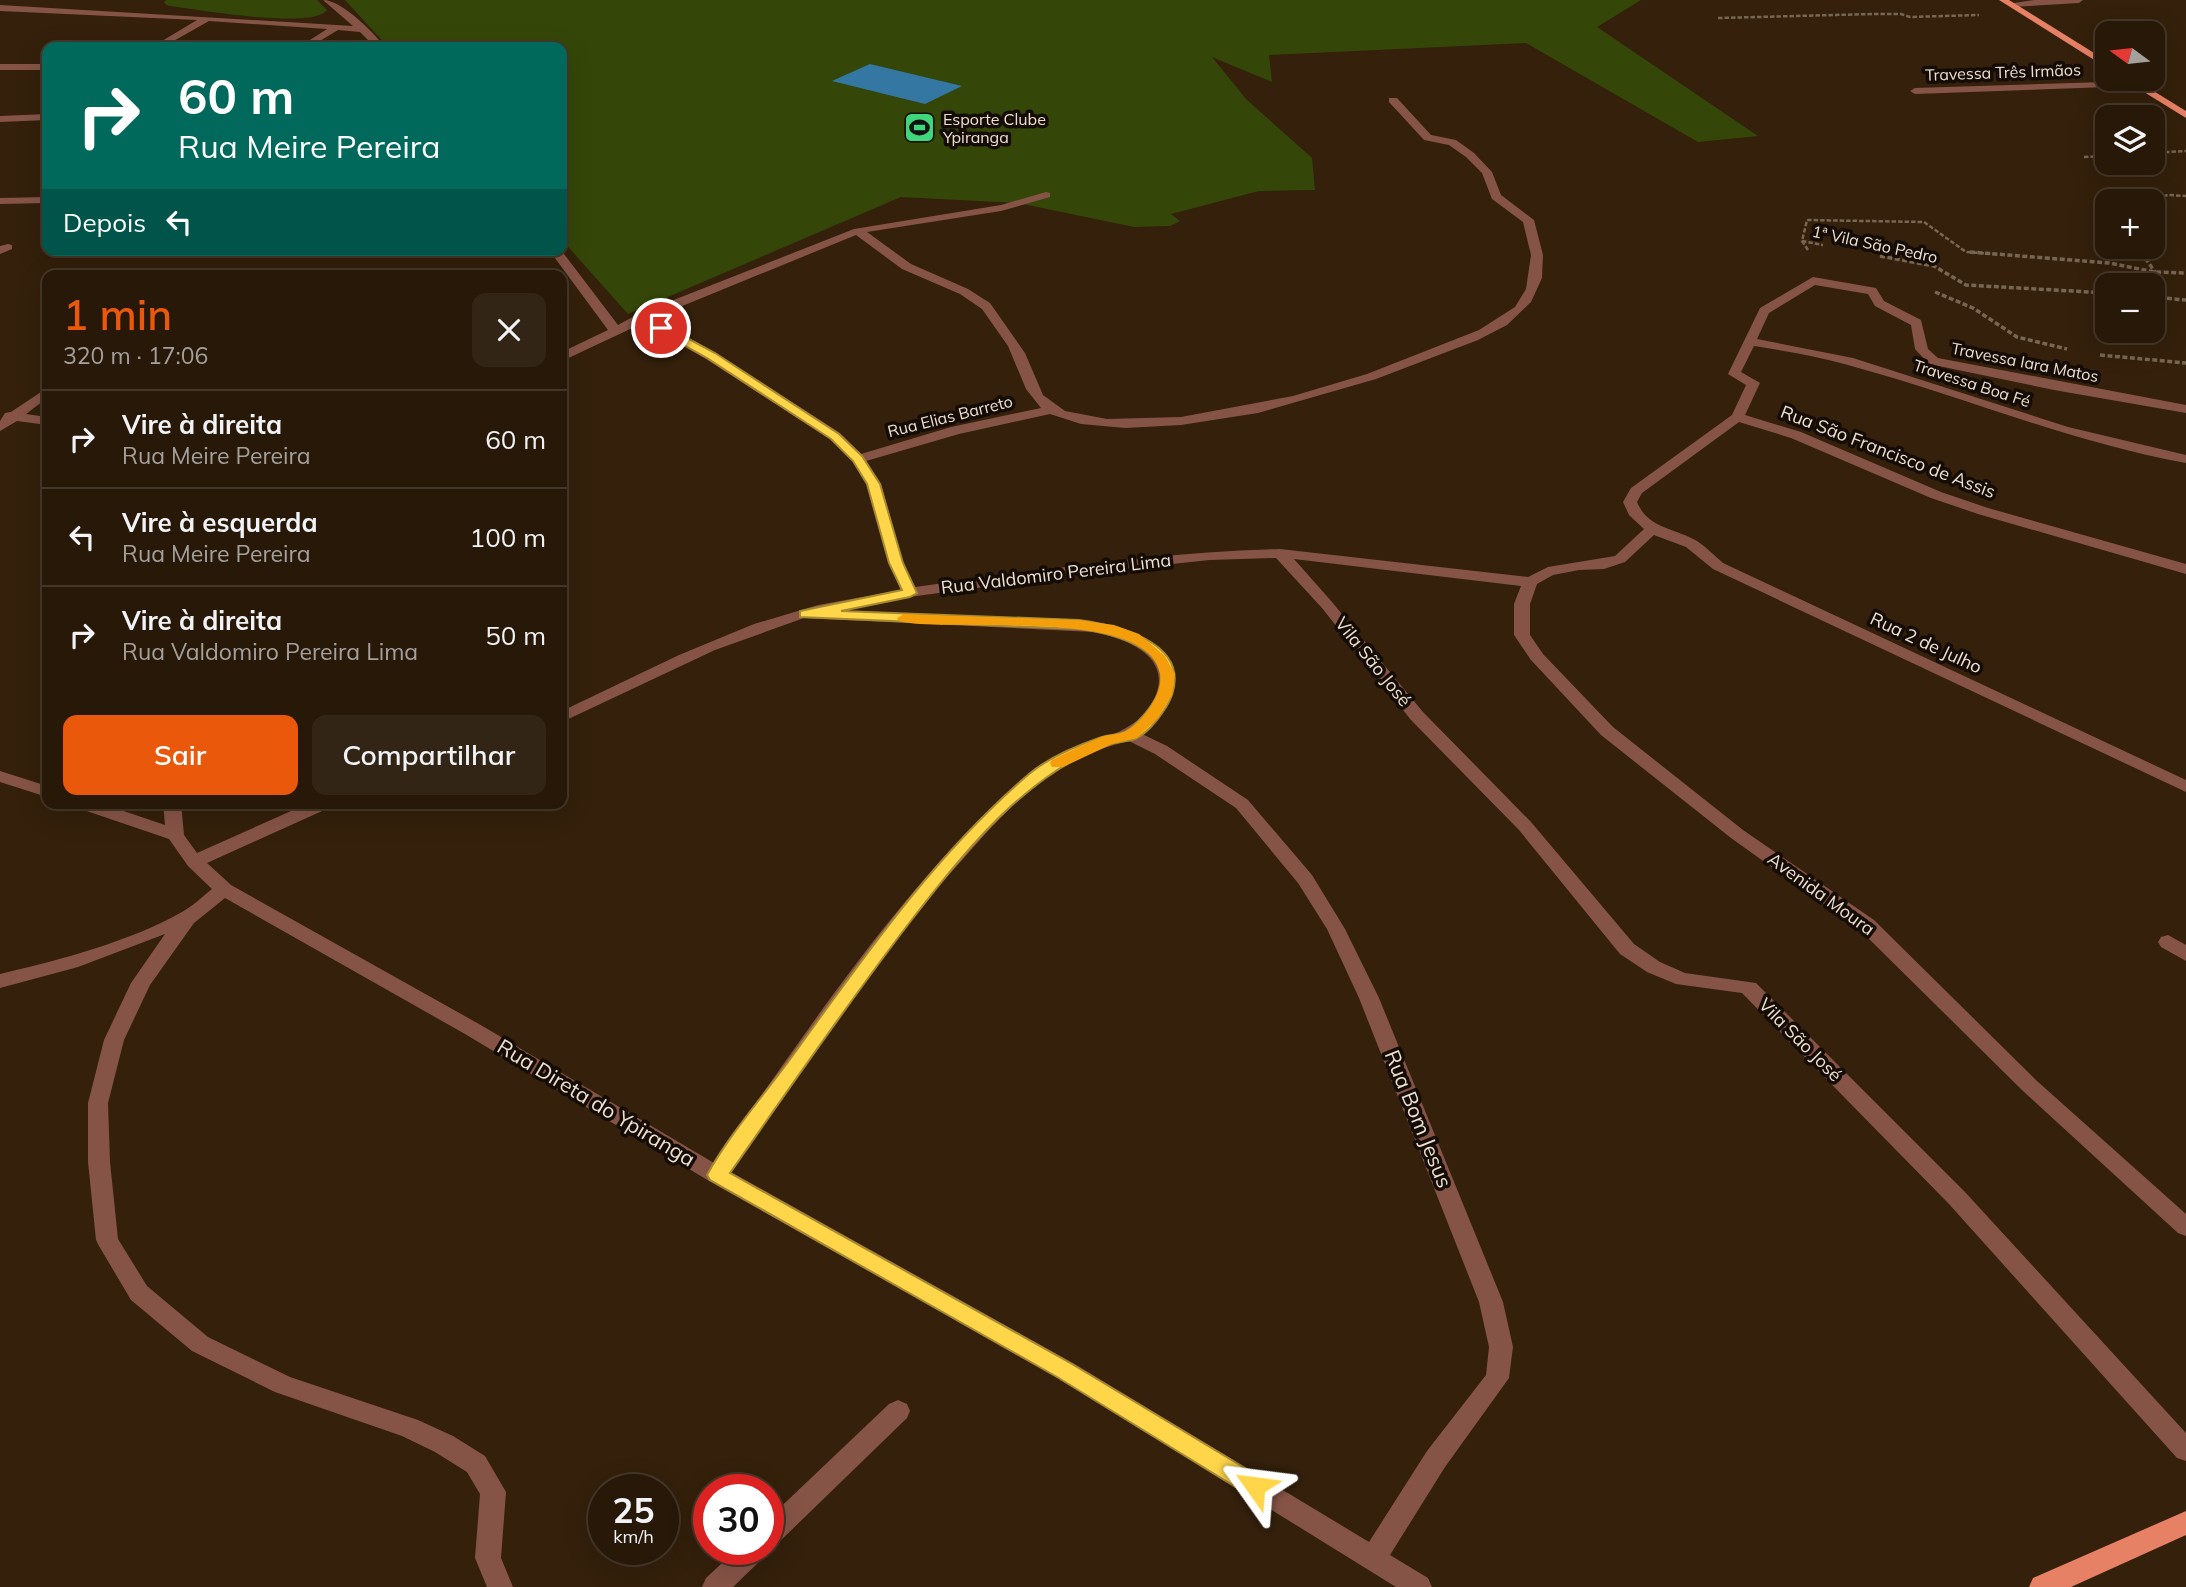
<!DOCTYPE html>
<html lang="pt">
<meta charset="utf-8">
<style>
:root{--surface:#271808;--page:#332516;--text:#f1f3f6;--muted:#a4a09c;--line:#433729;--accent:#ea580c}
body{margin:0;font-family:Mulish,sans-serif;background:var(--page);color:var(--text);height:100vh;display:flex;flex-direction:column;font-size:26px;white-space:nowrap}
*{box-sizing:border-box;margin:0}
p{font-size:23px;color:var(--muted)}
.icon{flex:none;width:38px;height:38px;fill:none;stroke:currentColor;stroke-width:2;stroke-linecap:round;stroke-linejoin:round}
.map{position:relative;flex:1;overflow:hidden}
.drawer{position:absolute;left:42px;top:270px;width:525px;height:539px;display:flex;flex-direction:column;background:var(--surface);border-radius:14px;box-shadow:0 7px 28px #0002,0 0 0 2px var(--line)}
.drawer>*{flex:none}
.hud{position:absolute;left:42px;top:42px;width:525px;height:214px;border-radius:14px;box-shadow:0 7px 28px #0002,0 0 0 2px var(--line);background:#00695c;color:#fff;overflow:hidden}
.needle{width:46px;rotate:285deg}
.fabs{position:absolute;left:2095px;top:21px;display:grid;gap:14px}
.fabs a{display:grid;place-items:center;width:70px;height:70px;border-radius:14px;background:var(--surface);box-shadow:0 7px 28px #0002,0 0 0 2px var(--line);font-size:35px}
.speed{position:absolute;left:588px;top:1474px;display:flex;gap:14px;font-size:35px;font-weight:700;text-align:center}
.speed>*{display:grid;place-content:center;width:91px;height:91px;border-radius:50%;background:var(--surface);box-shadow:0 7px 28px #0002,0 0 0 2px var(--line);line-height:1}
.speed small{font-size:18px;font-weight:400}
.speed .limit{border:10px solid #d22;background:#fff;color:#111}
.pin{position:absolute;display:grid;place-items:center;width:60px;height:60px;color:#fff;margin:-30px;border:4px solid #fff;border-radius:50%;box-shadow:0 2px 7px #0007}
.me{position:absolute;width:77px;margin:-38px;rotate:301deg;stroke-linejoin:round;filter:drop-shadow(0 0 5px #0008)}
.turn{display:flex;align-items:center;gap:24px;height:147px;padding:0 21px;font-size:32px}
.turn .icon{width:91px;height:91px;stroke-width:2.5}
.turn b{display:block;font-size:49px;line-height:60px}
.then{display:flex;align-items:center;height:66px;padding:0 21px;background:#0003;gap:14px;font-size:26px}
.round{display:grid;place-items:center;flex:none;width:74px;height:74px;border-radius:14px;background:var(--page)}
.summary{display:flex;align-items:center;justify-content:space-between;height:119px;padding:0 21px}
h1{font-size:42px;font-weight:600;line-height:52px;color:var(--accent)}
.button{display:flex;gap:14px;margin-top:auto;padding:14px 21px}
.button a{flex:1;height:80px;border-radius:14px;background:var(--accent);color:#fff;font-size:28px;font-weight:600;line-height:80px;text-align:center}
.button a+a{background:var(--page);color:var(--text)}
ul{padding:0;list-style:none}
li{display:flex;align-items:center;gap:21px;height:98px;padding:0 21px;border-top:2px solid var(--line)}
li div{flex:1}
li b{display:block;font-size:26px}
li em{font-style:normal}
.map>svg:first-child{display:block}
.green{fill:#344708}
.water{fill:#3377a2}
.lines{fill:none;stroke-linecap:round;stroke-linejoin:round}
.path-far1{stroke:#786654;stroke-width:2.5;stroke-dasharray:4.5 2;stroke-linecap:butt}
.path{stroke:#786654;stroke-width:3.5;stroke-dasharray:5 2.5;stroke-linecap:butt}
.minor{fill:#865447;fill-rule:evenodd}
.major{fill:#e78165;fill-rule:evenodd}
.route{fill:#ffd54a;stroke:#a68a30;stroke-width:2}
.slow{fill:#f59e0b}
.labels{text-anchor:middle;stroke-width:7;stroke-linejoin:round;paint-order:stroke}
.far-street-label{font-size:16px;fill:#ede0d3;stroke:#150c05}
.far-poi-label{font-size:16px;fill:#ede0d3;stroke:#150c05;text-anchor:start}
.street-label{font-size:18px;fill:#ede0d3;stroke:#150c05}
.near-street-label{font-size:21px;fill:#ede0d3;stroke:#150c05}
</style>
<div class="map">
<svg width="2186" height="1587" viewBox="0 0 2186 1587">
<rect width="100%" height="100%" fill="#34200b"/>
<!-- green -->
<g class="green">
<path d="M 166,0 L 317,0 L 327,10 C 313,30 196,9 169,6 L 164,3 Z"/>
<path d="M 345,0 L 1641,0 L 1597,27 L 1758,136 L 1698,142 L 1526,43 L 1269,55 L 1272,82 L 1212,57 L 1246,99 L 1312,158 L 1315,190 L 1259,191 L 1171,214 L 1180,221 L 1170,226 L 1134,227 L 1018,203 L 901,197 L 628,314 L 562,240 L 562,47 L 388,47 Z"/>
</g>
<!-- water -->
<path class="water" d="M 870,64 L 962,86 L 925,104 L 832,81 Z"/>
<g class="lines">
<!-- path-far1 -->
<g class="path-far1">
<path d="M 1718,18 L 1873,14 L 1901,14 L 1910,17 L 1979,15"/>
<path d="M 2152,153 L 2186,151"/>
<path d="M 2084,157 L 2107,156"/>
<path d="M 2131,201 L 2169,195 L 2186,196"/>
<path d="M 1802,241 L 1823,245"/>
<path d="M 2137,247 L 2142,254"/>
<path d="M 1808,250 L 1802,241 L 1807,220 L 1924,222 L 1966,252 L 1993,254"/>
</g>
<!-- path -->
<g class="path">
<path d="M 1970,252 L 2109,263 L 2155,272 L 2186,273"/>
<path d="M 2141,252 L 2155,272"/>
<path d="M 1880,256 L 1934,266 L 1966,285 L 2107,293"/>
<path d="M 1935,292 L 1973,308 L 2017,337 L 2067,349"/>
<path d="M 2152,297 L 2186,300"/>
<path d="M 2100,355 L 2186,363"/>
</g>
<!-- minor -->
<g class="minor">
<path d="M 323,0 C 342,0 373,32 385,47 L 375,47 L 360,32 L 338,30 L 310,47 L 299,47 L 327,29 L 209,21 L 163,47 L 152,47 L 197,20 L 0,11 L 0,5 L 353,26 Z"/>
<path d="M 2034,0 L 2083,0 L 2079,3 L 2011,7 L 2007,4 Z"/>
<rect x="0" y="64" width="47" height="6"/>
<path d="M 2137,81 L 2137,85 L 2134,86 L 1915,94 L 1910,91 L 1915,88 Z"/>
<path d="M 1389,98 L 1397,98 L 1431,135 L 1456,140 L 1474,153 L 1492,172 L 1501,195 L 1534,220 L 1543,255 L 1542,278 L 1531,302 L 1507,325 L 1478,340 L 1376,379 L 1258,413 L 1181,425 L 1125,428 L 1081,424 L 1050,414 L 959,434 L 866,461 L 881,484 L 903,563 L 915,587 C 1036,571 1158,552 1280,549 L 1528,577 L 1548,567 L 1615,556 L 1644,529 L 1629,515 L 1623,502 L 1631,488 L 1732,415 L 1746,385 L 1728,374 L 1760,308 L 1813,277 L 1876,288 L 1884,301 L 1921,320 L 1928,349 L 1938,358 L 2186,405 L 2186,413 L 2054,390 L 1929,364 L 1915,349 L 1911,325 L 1875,306 L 1868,294 L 1815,285 L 1769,313 L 1757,339 L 1853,358 L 2068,427 L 2186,455 L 2186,463 C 2070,442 1962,396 1848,365 C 1817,356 1785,351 1754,346 L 1741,372 L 1760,383 L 1745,415 L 1801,432 L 1941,492 L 1988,508 L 2186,564 L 2186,574 L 1978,514 L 1931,498 L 1791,438 L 1739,422 L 1642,493 L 1637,502 C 1648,529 1675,528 1697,541 C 1706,547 1715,556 1723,563 L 2186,780 L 2186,792 L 1713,569 L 1686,547 L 1654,535 L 1625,562 L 1604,569 L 1579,570 L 1553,575 L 1537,584 L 1530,604 L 1530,635 L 1543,654 L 1613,727 L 1743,830 L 1874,920 L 2037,1081 L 2186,1214 L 2186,1236 L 2178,1233 L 2023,1091 L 1860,930 L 1731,838 L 1601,735 L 1531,660 L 1514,635 L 1514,604 L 1521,586 L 1294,559 L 1332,602 L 1423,712 L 1531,822 L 1634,944 L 1660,962 L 1685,973 L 1756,983 L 1965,1192 L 2186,1433 L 2186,1461 L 2177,1458 L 1949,1204 L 1742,993 L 1676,984 L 1647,972 L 1620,954 L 1519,830 L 1411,720 L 1322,608 L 1276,558 L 1210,560 L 1105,571 L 909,597 L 836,611 L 1078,620 C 1101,624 1127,627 1147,639 C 1191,665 1175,707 1142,734 L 1167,746 L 1248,800 L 1312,875 L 1345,929 L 1379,998 L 1503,1302 L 1513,1347 L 1509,1378 L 1445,1467 L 1390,1555 L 1428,1578 L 1432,1587 L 1396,1587 L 1057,1377 L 709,1181 L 465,1034 L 225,898 L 194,923 L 150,985 L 124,1040 L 108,1103 L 110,1162 L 118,1239 L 147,1286 L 208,1337 L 290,1377 L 418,1420 L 453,1436 L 485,1456 L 506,1492 L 501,1558 L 513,1587 L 487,1587 L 475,1558 L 480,1494 L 467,1472 L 435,1452 L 402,1436 L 275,1392 L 192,1351 L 131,1300 L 99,1246 L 96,1240 L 88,1162 L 88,1103 L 104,1040 L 131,983 L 165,934 L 78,967 L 0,988 L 0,974 C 59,960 129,942 182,912 C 193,906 203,896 212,889 L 188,866 L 169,839 L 75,807 L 72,803 L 100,803 L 165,825 L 163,803 L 181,803 L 184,835 L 197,853 L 309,803 L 334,803 L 331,807 L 207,863 L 231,885 L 479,1024 L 714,1163 C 804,1036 889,904 1003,797 C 1020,781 1037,766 1058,756 C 1092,738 1138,736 1155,697 C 1173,655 1124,638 1093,632 L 804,618 L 715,650 L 562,722 L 562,711 L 679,655 L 754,624 L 818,605 L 901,590 L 889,563 L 867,484 L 853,461 L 830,439 L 706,359 L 643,323 L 562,361 L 562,352 L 608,330 L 549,250 L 561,250 L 618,325 L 638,314 L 854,229 L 1001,205 L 1046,192 L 1050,193 L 1050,197 L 1001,211 L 867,232 L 911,264 L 968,289 L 990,303 L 1025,353 L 1043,395 L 1065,411 L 1107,419 L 1181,417 L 1293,396 L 1367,374 L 1479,330 L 1515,307 L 1526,289 L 1531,255 L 1523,222 L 1492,199 L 1482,173 L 1466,157 L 1449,145 L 1424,140 L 1389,102 ZM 856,235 L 902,269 L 960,294 L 982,309 L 1008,346 L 1026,389 L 1041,408 L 951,427 L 861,454 L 840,433 L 716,353 L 653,318 ZM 1129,741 L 1155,754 L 1236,808 L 1298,883 L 1327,929 L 1359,998 L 1479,1302 L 1489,1347 L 1486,1375 L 1427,1451 L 1369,1542 L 1073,1363 L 731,1172 C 805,1065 875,954 964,858 C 989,829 1016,799 1048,777 C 1072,759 1100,748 1129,741 Z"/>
<path d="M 47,114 L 47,120 L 0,122 L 0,116 Z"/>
<path d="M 47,197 L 47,203 L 0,204 L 0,198 Z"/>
<path d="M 8,244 L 12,245 L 12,249 L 0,254 L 0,246 Z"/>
<path d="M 47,388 L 47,398 L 26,414 L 47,417 L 47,425 L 17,421 L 0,431 L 0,421 L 5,413 L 11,412 Z"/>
<path d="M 0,771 L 47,786 L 47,797 L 0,782 Z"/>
<path d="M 2168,935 L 2186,945 L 2186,961 L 2161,947 L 2158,942 L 2161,937 Z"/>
<path d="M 898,1400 L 907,1404 L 910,1411 L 907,1418 L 777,1544 L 768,1548 L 768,1519 L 889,1404 Z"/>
<path d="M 737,1549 L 768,1549 L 764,1557 L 733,1587 L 702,1587 L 706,1578 Z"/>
</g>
<!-- major -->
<g class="major">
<path d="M 1999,0 L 2009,0 L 2107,61 L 2107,68 Z"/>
<path d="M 2123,79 L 2134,79 L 2186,111 L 2186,118 Z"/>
<path d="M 2186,1511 L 2186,1535 L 2071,1587 L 2029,1587 L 2033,1578 Z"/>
</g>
</g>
<!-- route -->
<path class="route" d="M 661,324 L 715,353 L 839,434 L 862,456 L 880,484 L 903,563 L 917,593 L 910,597 L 841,611 L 1079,620 C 1115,625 1190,641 1172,695 C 1167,709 1149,733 1135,739 C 1129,741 1121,742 1114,743 C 1103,746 1090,752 1080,757 C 1054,770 1033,787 1011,806 C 973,841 941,882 910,922 C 847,1004 789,1089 730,1173 L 1072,1364 L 1263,1479 L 1266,1486 L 1263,1494 L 1255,1497 L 1247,1494 L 1057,1377 L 710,1180 L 707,1175 C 728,1136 764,1095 791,1058 C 863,958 934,855 1029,774 C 1048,758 1076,746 1099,738 C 1107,735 1117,735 1125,732 C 1136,726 1151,708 1157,696 C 1178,648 1111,633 1079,629 L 800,617 L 800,611 L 902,590 L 889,563 L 867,484 L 853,461 L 831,439 L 707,358 L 657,330 L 657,325 Z"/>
<!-- slow -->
<path class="slow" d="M 904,614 L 1079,620 L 1114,625 L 1139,634 L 1165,656 L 1175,674 L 1172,695 L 1158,718 L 1137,738 L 1112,744 L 1063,767 L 1052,767 L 1050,763 L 1052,760 C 1068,752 1084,744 1101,737 C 1108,734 1119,735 1126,731 C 1143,722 1164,693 1160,673 C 1146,605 951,634 899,621 L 897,618 Z"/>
<!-- icons -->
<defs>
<symbol id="stadium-square" viewBox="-11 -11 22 22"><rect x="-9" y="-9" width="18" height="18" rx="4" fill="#3ed77d" stroke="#150c05"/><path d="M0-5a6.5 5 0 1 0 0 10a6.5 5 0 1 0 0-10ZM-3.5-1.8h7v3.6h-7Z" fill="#111"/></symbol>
</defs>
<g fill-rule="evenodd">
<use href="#stadium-square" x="902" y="110" width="35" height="35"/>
</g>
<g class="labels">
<!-- far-street labels -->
<g class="far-street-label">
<text transform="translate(2003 72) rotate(-2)" y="6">Travessa Três Irmãos</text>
<text transform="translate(1875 244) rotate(12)" y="6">1ª Vila São Pedro</text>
<text transform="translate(2025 362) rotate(11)" y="6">Travessa Iara Matos</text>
<text transform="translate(1972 383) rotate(18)" y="6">Travessa Boa Fé</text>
<text transform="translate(950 416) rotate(-14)" y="6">Rua Elias Barreto</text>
</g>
<!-- far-poi labels -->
<g class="far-poi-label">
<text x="943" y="125">Esporte Clube<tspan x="943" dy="18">Ypiranga</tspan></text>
</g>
<!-- street labels -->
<g class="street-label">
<text transform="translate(1888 452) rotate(21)" y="6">Rua São Francisco de Assis</text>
<text transform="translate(1056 574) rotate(-7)" y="6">Rua Valdomiro Pereira Lima</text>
<text transform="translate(1926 643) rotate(25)" y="6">Rua 2 de Julho</text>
<text transform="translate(1373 662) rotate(51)" y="6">Vila São José</text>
<text transform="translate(1821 894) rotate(36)" y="6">Avenida Moura</text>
<text transform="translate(1800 1040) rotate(45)" y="6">Vila São José</text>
</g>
<!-- near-street labels -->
<g class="near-street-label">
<text transform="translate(596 1103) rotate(31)" y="7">Rua Direta do Ypiranga</text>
<text transform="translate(1418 1119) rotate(68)" y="7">Rua Bom Jesus</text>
</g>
</g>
</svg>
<div class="fabs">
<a><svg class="needle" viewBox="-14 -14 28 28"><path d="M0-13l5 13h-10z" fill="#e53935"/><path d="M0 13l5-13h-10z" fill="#a4a09c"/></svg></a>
<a><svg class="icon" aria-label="layers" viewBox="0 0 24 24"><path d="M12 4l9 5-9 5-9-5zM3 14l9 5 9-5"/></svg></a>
<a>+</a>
<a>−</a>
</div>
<div class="speed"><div>25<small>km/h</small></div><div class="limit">30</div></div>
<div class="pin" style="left:661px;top:328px;background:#d93025"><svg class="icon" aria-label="arrive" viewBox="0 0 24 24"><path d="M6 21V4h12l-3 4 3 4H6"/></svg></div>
<svg class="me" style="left:1255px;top:1486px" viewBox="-20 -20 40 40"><path d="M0-17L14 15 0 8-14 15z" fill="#ffd54a" stroke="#fff" stroke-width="4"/></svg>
<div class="hud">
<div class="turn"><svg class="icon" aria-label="right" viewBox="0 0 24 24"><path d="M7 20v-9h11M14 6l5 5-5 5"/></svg><div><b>60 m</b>Rua Meire Pereira</div></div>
<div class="then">Depois<svg class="icon" aria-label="left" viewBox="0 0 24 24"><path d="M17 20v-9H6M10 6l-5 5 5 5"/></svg></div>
</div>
<section class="drawer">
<div class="summary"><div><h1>1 min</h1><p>320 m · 17:06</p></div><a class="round"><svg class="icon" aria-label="close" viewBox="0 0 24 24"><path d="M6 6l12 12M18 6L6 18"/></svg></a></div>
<ul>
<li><svg class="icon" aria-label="right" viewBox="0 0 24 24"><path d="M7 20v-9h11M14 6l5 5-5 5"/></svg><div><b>Vire à direita</b><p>Rua Meire Pereira</p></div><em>60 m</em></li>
<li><svg class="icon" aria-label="left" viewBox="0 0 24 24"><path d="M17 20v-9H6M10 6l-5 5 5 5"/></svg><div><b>Vire à esquerda</b><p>Rua Meire Pereira</p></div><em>100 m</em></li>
<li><svg class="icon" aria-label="right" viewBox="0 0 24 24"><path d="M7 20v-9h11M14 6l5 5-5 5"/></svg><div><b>Vire à direita</b><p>Rua Valdomiro Pereira Lima</p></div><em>50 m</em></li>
</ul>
<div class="button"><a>Sair</a><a>Compartilhar</a></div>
</section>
</div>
